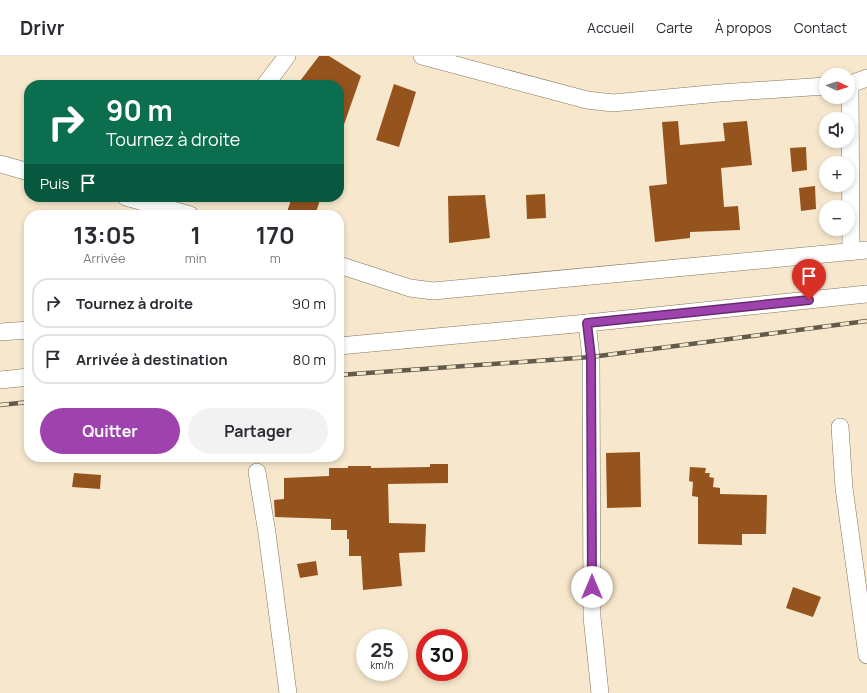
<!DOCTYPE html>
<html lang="fr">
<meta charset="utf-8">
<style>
:root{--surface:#fff;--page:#f2f2f3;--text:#2b2b33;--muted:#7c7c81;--line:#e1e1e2;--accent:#9e43ad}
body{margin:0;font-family:Manrope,sans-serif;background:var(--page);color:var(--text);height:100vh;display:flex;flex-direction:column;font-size:15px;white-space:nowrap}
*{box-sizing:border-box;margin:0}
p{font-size:13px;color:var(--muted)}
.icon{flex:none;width:22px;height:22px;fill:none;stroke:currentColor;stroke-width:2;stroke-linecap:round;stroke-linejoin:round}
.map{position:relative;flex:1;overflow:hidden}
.sheet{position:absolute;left:24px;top:154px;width:320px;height:252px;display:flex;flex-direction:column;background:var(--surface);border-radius:16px;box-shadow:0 2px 6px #0003}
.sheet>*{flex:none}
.top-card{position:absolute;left:24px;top:24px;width:320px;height:122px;border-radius:16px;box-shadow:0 2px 6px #0003;background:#0b6e4f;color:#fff;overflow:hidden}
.needle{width:26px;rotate:93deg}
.controls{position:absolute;left:819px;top:12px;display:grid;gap:8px}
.controls a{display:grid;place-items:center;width:36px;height:36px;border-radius:50%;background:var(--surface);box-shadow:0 2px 6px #0003;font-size:20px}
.speed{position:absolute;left:356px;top:573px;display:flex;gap:8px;font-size:20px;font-weight:700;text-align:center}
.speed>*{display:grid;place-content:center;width:52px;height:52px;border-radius:50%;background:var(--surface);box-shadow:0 2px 6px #0003;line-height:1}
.speed small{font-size:10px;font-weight:400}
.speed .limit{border:6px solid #d22;background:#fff;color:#111}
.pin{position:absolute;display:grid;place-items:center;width:34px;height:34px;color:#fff;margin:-41px -17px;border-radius:50% 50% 50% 0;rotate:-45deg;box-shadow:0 0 4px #0007}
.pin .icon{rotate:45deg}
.me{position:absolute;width:44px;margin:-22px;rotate:0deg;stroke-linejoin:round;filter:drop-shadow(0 0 3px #0008)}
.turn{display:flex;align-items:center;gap:14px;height:84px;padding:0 16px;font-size:18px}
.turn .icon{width:52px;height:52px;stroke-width:2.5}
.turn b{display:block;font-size:28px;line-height:34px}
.then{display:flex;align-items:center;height:38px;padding:0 16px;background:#0003;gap:8px;font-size:15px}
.eta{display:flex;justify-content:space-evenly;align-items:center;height:68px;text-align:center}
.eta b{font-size:24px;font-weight:700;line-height:28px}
.action{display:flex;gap:8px;margin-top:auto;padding:8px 16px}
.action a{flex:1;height:46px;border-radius:24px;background:var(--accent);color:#fff;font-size:16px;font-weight:700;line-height:46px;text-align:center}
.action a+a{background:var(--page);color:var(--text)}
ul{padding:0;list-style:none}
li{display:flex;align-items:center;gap:12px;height:50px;margin:0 8px 6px;padding:0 8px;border:2px solid var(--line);border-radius:16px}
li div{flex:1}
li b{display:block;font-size:15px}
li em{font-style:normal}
header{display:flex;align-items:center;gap:24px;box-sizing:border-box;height:56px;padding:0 20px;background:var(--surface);border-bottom:1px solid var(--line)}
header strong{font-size:19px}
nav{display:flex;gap:22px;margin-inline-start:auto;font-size:14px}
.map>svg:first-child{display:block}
.building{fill:#95531e}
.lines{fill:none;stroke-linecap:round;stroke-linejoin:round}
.street-casing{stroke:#83765e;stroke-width:18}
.street{stroke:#fff;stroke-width:17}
.rail-casing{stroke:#625a4b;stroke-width:4.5}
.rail{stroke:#f7e8cd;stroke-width:3;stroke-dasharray:9;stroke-linecap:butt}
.route-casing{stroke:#672c70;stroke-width:10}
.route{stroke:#9e43ad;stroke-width:7}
</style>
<header>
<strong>Drivr</strong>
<nav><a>Accueil</a><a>Carte</a><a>À propos</a><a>Contact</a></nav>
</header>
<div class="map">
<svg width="867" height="637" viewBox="0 0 867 637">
<rect width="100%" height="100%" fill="#f7e8cd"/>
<!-- building -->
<g class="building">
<path d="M 319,0 L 329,0 L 361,20 L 341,77 L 339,76 L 339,29 L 297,29 Z"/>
<path d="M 394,28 L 416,36 L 399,91 L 376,84 Z"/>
<path d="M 678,65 L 680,89 L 725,85 L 723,67 L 747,65 L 752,109 L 721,112 L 724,151 L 738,150 L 740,174 L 690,176 L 690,182 L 655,186 L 649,130 L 667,128 L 662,66 Z"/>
<path d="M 806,91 L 807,114 L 792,116 L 790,92 Z"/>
<path d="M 815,130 L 816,153 L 801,155 L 799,132 Z"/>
<path d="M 545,138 L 546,162 L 527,163 L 526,139 Z"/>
<path d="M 485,139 L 490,182 L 449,187 L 448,140 Z"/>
<path d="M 292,141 L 321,141 L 315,159 L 286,159 Z"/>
<path d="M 640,396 L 641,451 L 607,452 L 606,397 Z"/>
<path d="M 430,408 L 448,408 L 448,427 L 388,428 L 389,467 L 426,468 L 425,496 L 399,497 L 402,530 L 363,534 L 361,500 L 349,500 L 349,483 L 347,483 L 347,474 L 331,474 L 331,463 L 275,461 L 274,444 L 284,443 L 284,422 L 329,420 L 329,412 L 348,412 L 348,410 L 371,410 L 371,412 L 430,411 Z"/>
<path d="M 690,411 L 706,412 L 705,417 L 710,417 L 709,421 L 714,422 L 713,431 L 720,432 L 720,438 L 767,439 L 766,478 L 742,478 L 742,489 L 698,488 L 698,441 L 692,440 L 693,426 L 689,425 Z"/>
<path d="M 74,417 L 101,419 L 100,433 L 72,431 Z"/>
<path d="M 316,505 L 318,519 L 300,522 L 297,508 Z"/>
<path d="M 793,531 L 821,541 L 813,561 L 786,552 Z"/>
</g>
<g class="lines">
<defs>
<g id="street">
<path d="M 422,0 L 587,44 L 613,47 L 720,37 L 826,30"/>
<path d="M 265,29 L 287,0"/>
<path d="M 848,29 L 867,22"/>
<path d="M 850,29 L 851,196"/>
<path d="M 0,108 L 29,116"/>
<path d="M 126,141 L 190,159"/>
<path d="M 339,209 L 410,232 L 433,235 L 867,194"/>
<path d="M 587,267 L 591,301 L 592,561 L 600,637"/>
<path d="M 0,276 L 29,274"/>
<path d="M 339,290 L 587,267 L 867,238"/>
<path d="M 0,324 L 29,321"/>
<path d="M 840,371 L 844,432 L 867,599"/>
<path d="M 257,416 L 267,477 L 288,637"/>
</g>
</defs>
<!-- street casing -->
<use href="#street" class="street-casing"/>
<!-- street -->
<use href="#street" class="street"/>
<defs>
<g id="rail">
<path d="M 339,319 L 591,301 L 867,265"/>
<path d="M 0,349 L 29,346"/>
</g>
</defs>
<!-- rail casing -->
<use href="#rail" class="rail-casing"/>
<!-- rail -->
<use href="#rail" class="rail"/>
</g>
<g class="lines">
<defs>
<path id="route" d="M 592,531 L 591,301 L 587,267 L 809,244"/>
</defs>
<!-- route casing -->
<use href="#route" class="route-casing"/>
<!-- route -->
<use href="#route" class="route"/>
</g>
</svg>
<div class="controls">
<a><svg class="needle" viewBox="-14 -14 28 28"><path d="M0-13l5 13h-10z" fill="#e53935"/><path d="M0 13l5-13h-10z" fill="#7c7c81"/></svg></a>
<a><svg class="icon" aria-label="sound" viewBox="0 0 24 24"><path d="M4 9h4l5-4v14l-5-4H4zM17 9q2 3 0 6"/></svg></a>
<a>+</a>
<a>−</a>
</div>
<div class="speed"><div>25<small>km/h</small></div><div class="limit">30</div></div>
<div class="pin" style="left:809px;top:244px;background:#d93025"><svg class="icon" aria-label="arrive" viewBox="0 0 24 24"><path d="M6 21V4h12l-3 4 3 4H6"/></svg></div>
<svg class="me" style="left:592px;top:531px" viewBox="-20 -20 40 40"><circle r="19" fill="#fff"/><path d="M0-13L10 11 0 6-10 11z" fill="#9e43ad"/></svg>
<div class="top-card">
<div class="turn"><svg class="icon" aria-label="right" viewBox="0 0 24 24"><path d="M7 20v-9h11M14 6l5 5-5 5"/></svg><div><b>90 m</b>Tournez à droite</div></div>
<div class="then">Puis<svg class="icon" aria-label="arrive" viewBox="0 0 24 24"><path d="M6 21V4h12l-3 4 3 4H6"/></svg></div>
</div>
<section class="sheet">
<div class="eta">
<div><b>13:05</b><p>Arrivée</p></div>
<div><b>1</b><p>min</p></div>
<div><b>170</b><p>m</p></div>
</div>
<ul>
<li><svg class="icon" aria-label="right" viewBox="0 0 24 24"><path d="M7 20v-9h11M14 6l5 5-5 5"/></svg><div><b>Tournez à droite</b></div><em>90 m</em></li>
<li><svg class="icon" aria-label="arrive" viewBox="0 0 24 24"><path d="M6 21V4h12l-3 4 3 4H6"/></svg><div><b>Arrivée à destination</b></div><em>80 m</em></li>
</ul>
<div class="action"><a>Quitter</a><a>Partager</a></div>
</section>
</div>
